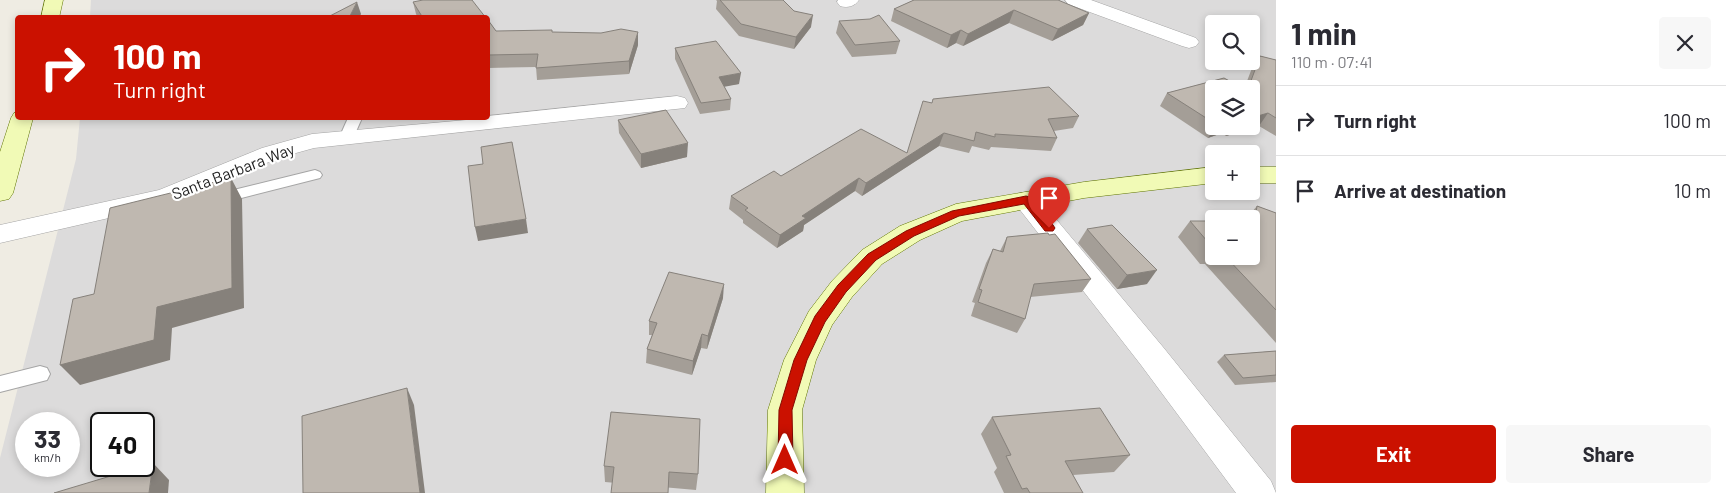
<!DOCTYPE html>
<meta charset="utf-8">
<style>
:root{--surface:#fff;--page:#f7f7f7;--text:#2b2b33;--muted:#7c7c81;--line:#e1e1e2;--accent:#cb1100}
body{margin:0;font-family:Barlow,sans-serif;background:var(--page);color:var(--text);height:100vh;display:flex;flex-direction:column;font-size:19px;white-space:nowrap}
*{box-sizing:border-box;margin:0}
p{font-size:16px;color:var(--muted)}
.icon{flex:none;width:28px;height:28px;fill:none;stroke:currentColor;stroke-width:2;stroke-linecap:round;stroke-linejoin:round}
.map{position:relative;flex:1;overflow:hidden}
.details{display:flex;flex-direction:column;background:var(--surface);width:450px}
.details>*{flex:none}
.hud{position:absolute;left:15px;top:15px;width:475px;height:105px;border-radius:5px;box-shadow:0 2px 8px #0003;background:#cb1100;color:#fff;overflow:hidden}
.controls{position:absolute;left:1205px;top:15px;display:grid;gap:10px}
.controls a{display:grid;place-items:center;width:55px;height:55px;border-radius:5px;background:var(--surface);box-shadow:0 2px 8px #0003;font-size:25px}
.speed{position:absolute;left:15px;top:412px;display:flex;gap:10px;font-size:25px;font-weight:700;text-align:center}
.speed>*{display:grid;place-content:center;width:65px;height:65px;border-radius:50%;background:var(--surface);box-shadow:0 2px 8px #0003;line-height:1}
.speed small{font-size:12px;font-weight:400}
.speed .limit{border:2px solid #111;border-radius:8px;background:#fff;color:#111}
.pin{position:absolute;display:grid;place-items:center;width:42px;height:42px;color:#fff;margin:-51px -21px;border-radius:50% 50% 50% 0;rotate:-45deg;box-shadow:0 0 5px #0007}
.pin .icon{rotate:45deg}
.me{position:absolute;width:55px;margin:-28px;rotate:0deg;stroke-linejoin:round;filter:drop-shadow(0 0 4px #0008)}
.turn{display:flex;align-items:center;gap:18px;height:105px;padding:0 15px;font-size:22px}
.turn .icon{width:65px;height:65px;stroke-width:2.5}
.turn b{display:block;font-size:35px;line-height:42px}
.round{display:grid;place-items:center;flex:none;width:52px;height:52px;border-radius:5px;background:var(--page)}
.summary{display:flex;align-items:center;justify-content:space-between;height:85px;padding:0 15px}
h1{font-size:30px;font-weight:700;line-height:38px}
.primary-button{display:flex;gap:10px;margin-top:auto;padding:10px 15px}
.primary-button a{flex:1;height:58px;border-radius:5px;background:var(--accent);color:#fff;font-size:20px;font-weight:700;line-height:58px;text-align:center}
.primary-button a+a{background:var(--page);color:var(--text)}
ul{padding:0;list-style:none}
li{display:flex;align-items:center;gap:15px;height:70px;padding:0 15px;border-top:1px solid var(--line)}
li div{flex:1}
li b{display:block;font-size:19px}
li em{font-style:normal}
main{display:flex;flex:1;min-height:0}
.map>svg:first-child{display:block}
.residential{fill:#dcdbdb;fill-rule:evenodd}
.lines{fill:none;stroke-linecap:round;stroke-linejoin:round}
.lane-casing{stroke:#a5a5a5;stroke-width:2}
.street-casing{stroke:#a5a5a5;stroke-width:1}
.secondary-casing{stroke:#607504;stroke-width:1}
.lane{fill:#fff;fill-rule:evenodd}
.street{fill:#fff;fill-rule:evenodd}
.secondary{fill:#f1fab6;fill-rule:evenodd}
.wall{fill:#a49e97;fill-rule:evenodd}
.shaded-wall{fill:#86817b}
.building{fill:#bfb8b0;stroke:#86817b}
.route{fill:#cb1100;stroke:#840b00}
.labels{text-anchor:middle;stroke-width:4.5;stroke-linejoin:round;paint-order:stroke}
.street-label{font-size:16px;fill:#1e1e1e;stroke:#fff}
</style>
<main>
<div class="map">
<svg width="1276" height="493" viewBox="0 0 1276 493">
<rect width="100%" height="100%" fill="#efece3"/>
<!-- residential -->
<path class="residential" d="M 91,0 L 1276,0 L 1276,493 L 0,493 L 0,458 L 76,159 L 80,118 L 488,118 L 488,18 L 90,17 ZM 1214,24 L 1251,24 L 1251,61 L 1214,61 ZM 1214,89 L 1251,89 L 1251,126 L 1214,126 ZM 1214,154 L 1251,154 L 1251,191 L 1214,191 ZM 1214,219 L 1251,219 L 1251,256 L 1214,256 ZM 26,424 L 69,424 L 69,466 L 26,466 ZM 101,424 L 144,424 L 144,466 L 101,466 Z"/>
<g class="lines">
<defs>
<g id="lane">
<path d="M 348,118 L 362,118 L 354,136 L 347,140 L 340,136 Z"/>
<path d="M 315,170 L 320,172 L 322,175 L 320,178 L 218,204 L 213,203 L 210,199 L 213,195 Z"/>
<path d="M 40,366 L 47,368 L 50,374 L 47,380 L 0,392 L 0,376 Z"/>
</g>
<g id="street">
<path d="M 838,0 L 859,0 C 854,7 847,8 840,6 L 837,2 Z"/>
<path d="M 1065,0 L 1091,0 L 1196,38 L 1199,42 L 1196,46 L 1189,48 L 1182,46 L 1068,4 Z"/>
<path d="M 677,96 L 685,98 L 688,103 L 685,108 L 314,148 L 278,158 L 174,203 L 0,243 L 0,225 L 159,190 L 262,148 L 312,134 L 488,118 L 488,116 Z"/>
<path d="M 1026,192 L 1035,194 L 1163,347 L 1271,481 L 1276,493 L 1236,493 L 1141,365 L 1017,206 L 1013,200 L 1017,194 Z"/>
</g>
<g id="secondary">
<path d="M 45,0 L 63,0 L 59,18 L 41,18 Z"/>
<path d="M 18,112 L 18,118 L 33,118 L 13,193 L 9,199 L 0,201 L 0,152 L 11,118 L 14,113 Z"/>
<path d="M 1214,167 L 1214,183 L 1084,198 L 962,221 L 920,240 L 882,264 L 852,297 L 832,325 L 816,360 L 802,410 L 804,493 L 766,493 L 768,410 L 784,360 L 809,311 L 832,281 L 862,250 L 900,226 L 956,204 L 1084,182 Z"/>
<rect x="1251" y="167" width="25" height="16"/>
</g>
</defs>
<!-- lane casing -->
<use href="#lane" class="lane-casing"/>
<!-- street casing -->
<use href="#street" class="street-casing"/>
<!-- secondary casing -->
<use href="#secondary" class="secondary-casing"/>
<!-- lane -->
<use href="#lane" class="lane"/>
<!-- street -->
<use href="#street" class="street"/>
<!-- secondary -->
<use href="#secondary" class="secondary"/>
</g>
<!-- wall -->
<g class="wall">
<path d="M 716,0 L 783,0 L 811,27 L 794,49 L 739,36 L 716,9 L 717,1 Z"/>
<path d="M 914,0 L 1089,13 L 1083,25 L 1052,41 L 1009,23 L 963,46 L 956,43 L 947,48 L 891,21 L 894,9 Z"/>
<path d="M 413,2 L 486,18 L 418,18 L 416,14 Z"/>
<path d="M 488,20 L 496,31 L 552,32 L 638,45 L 629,74 L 537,80 L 536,67 L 488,68 Z"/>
<path d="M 839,21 L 900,41 L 896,54 L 852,57 L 836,33 Z"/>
<path d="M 675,48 L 739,84 L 724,86 L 731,99 L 730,110 L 700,114 L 675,59 Z"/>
<path d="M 1260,56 L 1276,60 L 1276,136 L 1259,126 L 1226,136 L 1222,133 L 1208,138 L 1160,106 L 1167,93 L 1224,78 L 1244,89 L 1252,68 ZM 1214,89 L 1251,89 L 1251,126 L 1214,126 Z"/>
<path d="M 932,103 L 1079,116 L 1073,128 L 1054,131 L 1057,138 L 1051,151 L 991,147 L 989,150 L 972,146 L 969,153 L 939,146 L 862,196 L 855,191 L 804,225 L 803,231 L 777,248 L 743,223 L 743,220 L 729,209 L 731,196 L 781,176 L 907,153 Z"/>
<path d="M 618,120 L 687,157 L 641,168 L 619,133 Z"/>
<path d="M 1257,206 L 1276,213 L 1276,343 L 1205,264 L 1200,264 L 1178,237 L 1190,221 L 1214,221 L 1214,256 L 1251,256 L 1251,219 L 1246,219 Z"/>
<path d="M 1087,229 L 1147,284 L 1117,289 L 1078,243 Z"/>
<path d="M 1007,237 L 1091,279 L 1082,292 L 1030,297 L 1025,319 L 1017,333 L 971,316 L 975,303 L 972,302 L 986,263 L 993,249 L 1000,251 Z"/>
<path d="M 723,298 L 707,349 L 701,348 L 692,375 L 646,363 L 647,349 L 652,335 L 649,335 L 649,321 Z"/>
<path d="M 1276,351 L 1276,382 L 1235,385 L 1217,362 L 1224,355 Z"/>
<path d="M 992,417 L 1130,455 L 1114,472 L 1073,475 L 1083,493 L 1004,493 L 994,472 L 997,468 L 981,434 Z"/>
<path d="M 604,466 L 698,474 L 696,490 L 605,482 Z"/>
</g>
<!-- shaded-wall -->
<g class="shaded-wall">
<path d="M 357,2 L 361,14 L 359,18 L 349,18 Z"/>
<path d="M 1014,10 L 1009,23 L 963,46 L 968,34 Z"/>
<path d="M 1089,13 L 1083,25 L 1052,41 L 1058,29 Z"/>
<path d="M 813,15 L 811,27 L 794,49 L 796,37 Z"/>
<path d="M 961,30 L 956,43 L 947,48 L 951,35 Z"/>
<path d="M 638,32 L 638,45 L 629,74 L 629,61 Z"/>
<path d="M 741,73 L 739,84 L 718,88 L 719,77 Z"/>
<path d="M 1268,113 L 1259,126 L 1226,136 L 1233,126 L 1251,126 L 1251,118 Z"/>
<path d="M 1216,126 L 1227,126 L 1222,133 L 1208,138 Z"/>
<path d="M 944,133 L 939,146 L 862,196 L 866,183 Z"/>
<path d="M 688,143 L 687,157 L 641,168 L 641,154 Z"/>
<path d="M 231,178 L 242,199 L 244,308 L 172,328 L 170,360 L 80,385 L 60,365 L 157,307 Z"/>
<path d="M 859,178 L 855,191 L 804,225 L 803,231 L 777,248 L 780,235 L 802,216 Z"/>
<path d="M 526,219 L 528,233 L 478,241 L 475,227 Z"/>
<path d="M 1157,270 L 1147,284 L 1117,289 L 1127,275 Z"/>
<path d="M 724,284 L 723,298 L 707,349 L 708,336 Z"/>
<path d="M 702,334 L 701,348 L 692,375 L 693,361 Z"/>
<path d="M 407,388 L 414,405 L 425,493 L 420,493 Z"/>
<path d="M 153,463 L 169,480 L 168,493 L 149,493 Z"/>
</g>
<!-- building -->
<g class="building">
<path d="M 423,0 L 472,0 L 486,18 L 423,18 L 413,2 Z"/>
<path d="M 720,0 L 783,0 L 794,11 L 813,15 L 796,37 L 741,24 Z"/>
<path d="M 914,0 L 1058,0 L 1089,13 L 1058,29 L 1014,10 L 968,34 L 961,30 L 951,35 L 894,9 Z"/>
<path d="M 357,2 L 349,18 L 326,18 Z"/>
<path d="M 879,15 L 900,41 L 855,45 L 839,21 L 870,19 Z"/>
<path d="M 488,20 L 496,31 L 552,30 L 552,32 L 601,33 L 621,29 L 638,32 L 629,61 L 536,68 L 538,54 L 488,55 Z"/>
<path d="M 716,41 L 741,73 L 719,77 L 731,99 L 701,103 L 675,48 Z"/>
<path d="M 1260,56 L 1276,60 L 1276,118 L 1268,113 L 1251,118 L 1251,89 L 1248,89 Z"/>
<path d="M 1224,78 L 1244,89 L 1214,89 L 1214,123 L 1167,93 Z"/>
<path d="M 1049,87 L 1079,116 L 1048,119 L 1057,138 L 995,134 L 995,137 L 976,132 L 974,141 L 944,133 L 866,183 L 859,178 L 802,216 L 806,218 L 780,235 L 745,210 L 748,208 L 731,196 L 774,171 L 781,176 L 861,129 L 907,153 L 923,101 L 932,103 L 933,99 Z"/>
<path d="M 666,110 L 688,143 L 641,154 L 618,120 Z"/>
<path d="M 512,142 L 526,219 L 475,227 L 468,166 L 483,164 L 481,147 Z"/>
<path d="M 231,178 L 232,288 L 157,307 L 154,340 L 60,365 L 73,299 L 94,294 L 110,208 Z"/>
<path d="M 1257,206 L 1276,213 L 1276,310 L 1225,256 L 1251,256 L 1251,220 L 1255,220 Z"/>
<path d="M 1190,221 L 1214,221 L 1214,248 L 1213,248 Z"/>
<path d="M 1112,225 L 1157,270 L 1127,275 L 1087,229 Z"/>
<path d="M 1048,233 L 1049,235 L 1055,234 L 1091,279 L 1034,284 L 1025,319 L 978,302 L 982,290 L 979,289 L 993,249 L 1003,252 L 1007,237 Z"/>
<path d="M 669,272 L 724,284 L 708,336 L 702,334 L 693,361 L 647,349 L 657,323 L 649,321 Z"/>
<path d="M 1276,351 L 1276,375 L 1243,378 L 1224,355 Z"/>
<path d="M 407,388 L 420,493 L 303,493 L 302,416 Z"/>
<path d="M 1100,408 L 1130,455 L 1065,461 L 1083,493 L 1030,493 L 1027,488 L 1022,489 L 1006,456 L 1011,455 L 992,417 Z"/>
<path d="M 611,412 L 700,419 L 698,474 L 669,472 L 668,493 L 611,493 L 614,467 L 604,466 Z"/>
<path d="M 153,463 L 149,493 L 54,493 L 144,466 Z"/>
</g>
<!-- route -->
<path class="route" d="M 1026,196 L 1030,197 L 1053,225 L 1055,228 L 1053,231 L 1045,231 L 1024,204 L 959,216 L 914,236 L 876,260 L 846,292 L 825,322 L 807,360 L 792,410 L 793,460 L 790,465 L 785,467 L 780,465 L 778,460 L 779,410 L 794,360 L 815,316 L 838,285 L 868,254 L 906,231 L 952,211 Z"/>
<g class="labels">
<!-- street labels -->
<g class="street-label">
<text transform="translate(233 171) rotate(-21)" y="6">Santa Barbara Way</text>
</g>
</g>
</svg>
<div class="controls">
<a><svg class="icon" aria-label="search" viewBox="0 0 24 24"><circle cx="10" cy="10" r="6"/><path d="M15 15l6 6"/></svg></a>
<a><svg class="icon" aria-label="layers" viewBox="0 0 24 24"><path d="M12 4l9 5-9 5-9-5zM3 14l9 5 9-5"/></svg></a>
<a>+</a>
<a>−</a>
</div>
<div class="speed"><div>33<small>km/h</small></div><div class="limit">40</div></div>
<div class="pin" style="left:1049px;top:228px;background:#d93025"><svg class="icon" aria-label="arrive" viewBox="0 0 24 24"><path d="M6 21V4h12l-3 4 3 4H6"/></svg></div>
<svg class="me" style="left:785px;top:460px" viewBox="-20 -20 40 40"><path d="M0-17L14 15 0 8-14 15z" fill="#cb1100" stroke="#fff" stroke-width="4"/></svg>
<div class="hud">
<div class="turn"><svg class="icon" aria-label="right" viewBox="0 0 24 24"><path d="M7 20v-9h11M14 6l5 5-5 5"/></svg><div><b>100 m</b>Turn right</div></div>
</div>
</div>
<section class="details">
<div class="summary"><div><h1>1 min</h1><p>110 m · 07:41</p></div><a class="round"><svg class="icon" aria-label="close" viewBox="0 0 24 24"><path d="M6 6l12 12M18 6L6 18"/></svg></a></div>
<ul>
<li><svg class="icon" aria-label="right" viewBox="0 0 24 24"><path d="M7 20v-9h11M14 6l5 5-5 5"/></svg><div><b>Turn right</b></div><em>100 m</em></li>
<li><svg class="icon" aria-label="arrive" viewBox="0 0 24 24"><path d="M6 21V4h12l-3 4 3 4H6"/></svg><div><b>Arrive at destination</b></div><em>10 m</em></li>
</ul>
<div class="primary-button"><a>Exit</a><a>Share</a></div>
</section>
</main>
